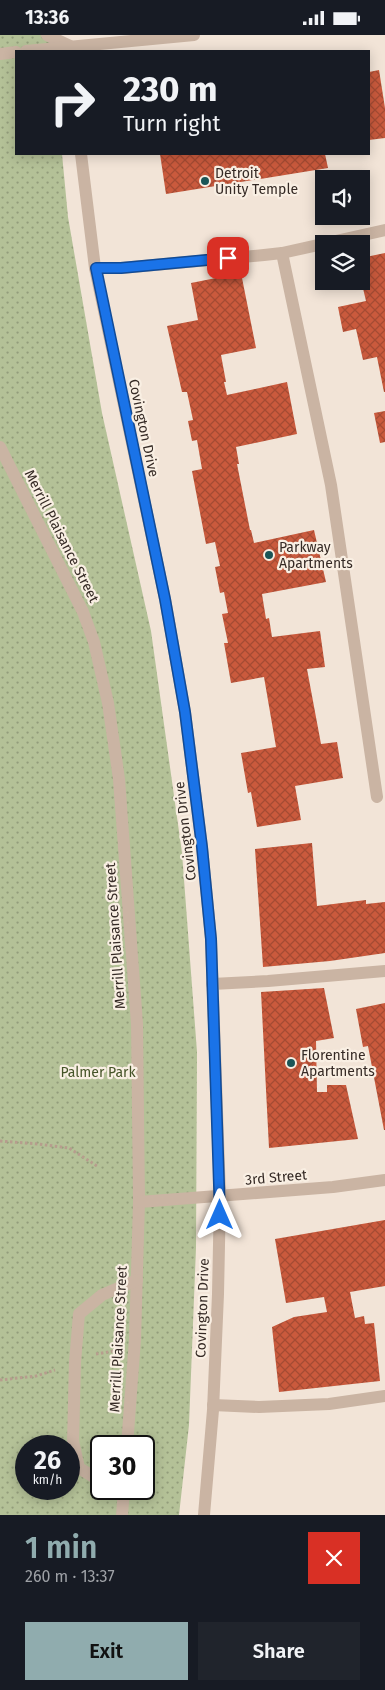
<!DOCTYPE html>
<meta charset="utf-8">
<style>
:root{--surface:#171b24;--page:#20242c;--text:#f1f3f6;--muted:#9ea1a6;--accent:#90acae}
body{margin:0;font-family:"Fira Sans",sans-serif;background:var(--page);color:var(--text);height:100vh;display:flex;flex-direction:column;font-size:19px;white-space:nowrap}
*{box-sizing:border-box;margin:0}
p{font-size:16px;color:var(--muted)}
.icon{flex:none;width:28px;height:28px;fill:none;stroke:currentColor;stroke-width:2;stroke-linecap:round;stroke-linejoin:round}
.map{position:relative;height:1480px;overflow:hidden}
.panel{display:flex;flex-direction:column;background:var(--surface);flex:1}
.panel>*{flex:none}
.banner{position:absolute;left:15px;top:15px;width:355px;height:105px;border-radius:0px;box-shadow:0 2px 12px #0003;background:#171b24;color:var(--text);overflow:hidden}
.tools{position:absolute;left:315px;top:135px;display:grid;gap:10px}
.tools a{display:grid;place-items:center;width:55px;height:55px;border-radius:0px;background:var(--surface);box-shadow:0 2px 12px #0003;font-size:25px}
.speed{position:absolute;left:15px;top:1400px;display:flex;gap:10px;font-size:25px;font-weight:700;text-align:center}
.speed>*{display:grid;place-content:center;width:65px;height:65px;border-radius:50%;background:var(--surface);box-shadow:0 2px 12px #0003;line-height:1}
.speed small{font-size:12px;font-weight:400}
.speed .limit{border:2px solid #111;border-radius:8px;background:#fff;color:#111}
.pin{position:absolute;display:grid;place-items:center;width:42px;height:42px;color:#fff;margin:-21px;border-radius:10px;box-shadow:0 2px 8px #0006}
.me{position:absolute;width:55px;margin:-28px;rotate:0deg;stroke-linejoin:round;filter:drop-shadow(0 0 4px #0008)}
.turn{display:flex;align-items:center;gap:18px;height:105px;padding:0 25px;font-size:22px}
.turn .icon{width:65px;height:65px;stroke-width:2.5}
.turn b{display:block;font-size:35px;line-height:42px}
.round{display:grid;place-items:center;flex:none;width:52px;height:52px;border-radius:0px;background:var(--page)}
.headline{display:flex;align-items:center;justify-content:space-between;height:85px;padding:0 25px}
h1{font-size:30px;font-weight:600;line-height:38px;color:var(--accent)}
.button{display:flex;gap:10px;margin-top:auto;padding:10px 25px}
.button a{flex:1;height:58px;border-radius:0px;background:var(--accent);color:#111;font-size:20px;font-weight:600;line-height:58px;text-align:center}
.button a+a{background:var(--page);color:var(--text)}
.status{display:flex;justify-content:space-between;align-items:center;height:35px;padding:0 25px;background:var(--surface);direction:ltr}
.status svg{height:14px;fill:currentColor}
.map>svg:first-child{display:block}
.park{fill:url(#park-dots);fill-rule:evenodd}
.building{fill:url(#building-cross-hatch)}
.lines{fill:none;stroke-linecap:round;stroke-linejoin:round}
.path{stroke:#b69d8d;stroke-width:3;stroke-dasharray:2.5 2.5;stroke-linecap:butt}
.minor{stroke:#cab4a3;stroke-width:12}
.route-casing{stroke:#114b97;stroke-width:12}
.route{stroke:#1a73e8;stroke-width:9}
.poi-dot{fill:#1a5557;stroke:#f9efe3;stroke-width:2}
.labels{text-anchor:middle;stroke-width:4.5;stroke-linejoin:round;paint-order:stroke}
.poi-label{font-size:14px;fill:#352a25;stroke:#f9efe3;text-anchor:start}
.street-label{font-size:14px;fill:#352a25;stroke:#f9efe3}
.park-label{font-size:14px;fill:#455428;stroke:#f9efe3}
</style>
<div class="status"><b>13:36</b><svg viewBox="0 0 49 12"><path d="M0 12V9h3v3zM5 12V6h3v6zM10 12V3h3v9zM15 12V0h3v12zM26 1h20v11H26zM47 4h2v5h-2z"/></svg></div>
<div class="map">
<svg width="385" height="1480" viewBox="0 0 385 1480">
<defs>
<pattern id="park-dots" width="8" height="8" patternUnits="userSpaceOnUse" patternTransform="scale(1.25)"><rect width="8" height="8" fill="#b4c197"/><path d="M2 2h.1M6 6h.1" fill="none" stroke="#939d7b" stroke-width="1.8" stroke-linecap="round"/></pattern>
<pattern id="building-cross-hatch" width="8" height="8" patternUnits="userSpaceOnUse" patternTransform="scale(1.25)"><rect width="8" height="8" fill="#ca5a3d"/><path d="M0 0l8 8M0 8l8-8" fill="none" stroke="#a54b33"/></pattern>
</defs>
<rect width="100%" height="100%" fill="#f2e4d7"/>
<!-- park -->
<path class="park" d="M 0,0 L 50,0 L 52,16 L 16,16 L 16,119 L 62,119 L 68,182 L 102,378 L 151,596 L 182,818 L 197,1017 L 196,1213 L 189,1390 L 179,1480 L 0,1480 ZM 26,1411 L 69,1411 L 69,1454 L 26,1454 ZM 101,1411 L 144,1411 L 144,1454 L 101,1454 Z"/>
<!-- building -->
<g class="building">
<path d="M 379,35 L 385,73 L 385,103 L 369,105 L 369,37 Z"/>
<path d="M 160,119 L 325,119 L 328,133 L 166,159 Z"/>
<path d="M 385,218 L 385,357 L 384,357 L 377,322 L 363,325 L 356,294 L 343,297 L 338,272 L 366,266 L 361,245 L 361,223 Z"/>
<path d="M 241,238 L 256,313 L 221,320 L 226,347 L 224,347 L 227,360 L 287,347 L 297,399 L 236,412 L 239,429 L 237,429 L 250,495 L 251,495 L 254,508 L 314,495 L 326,547 L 262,559 L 266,584 L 269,583 L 272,602 L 320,596 L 325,632 L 307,634 L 321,709 L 337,707 L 343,743 L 295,751 L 301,785 L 257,792 L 251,757 L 248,758 L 241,718 L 276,712 L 264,642 L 231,648 L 224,608 L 228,608 L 222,579 L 228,578 L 224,557 L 220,558 L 215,532 L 220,531 L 215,507 L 206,509 L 192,436 L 202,434 L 197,405 L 192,406 L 188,386 L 193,385 L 187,357 L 182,357 L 167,291 L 198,285 L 191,248 Z"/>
<path d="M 385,376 L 385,407 L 380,408 L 374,378 Z"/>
<path d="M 312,808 L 317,871 L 366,865 L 366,869 L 385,867 L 385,918 L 330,926 L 263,932 L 255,814 Z"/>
<path d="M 324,953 L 334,1003 L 316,1006 L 317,1057 L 327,1057 L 327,1050 L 346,1050 L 358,1104 L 269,1113 L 261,957 Z"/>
<path d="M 385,968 L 385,1095 L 384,1095 L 368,1011 L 363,1012 L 356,974 Z"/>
<path d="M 385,1185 L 385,1251 L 350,1257 L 355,1283 L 364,1281 L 365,1289 L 374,1288 L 380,1346 L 279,1357 L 272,1292 L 294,1282 L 327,1277 L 324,1262 L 286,1268 L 275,1204 Z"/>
</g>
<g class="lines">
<!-- path -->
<g class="path">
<path d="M 0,1106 L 38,1109 L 69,1113 L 97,1131"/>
<path d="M 96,1319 L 114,1316"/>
<path d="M 0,1345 L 36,1341 L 55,1335"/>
</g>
<!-- minor -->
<g class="minor">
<path d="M 47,0 L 70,11"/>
<path d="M 26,16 L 194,0"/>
<path d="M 0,19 L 16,17"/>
<path d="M 81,119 L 95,233 L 165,564 L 185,677 L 202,812 L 211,904 L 220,1161 L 218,1259 L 213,1375 L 204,1480"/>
<path d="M 282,218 L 331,450 L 377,762"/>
<path d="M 95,233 L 121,233 L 264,220 L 282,218 L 385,195"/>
<path d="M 0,412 L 83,577 L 94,607 L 108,668 L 119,744 L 137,989 L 139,1167 L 135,1304 L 127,1411"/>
<path d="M 212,949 L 268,946 L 385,936"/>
<path d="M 139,1167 L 333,1152 L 385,1145"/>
<path d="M 213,1370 L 259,1372 L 329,1369 L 385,1361"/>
<path d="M 101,1445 L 94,1442 L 79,1433 L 73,1406 L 75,1327 L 79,1279 L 102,1260 L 137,1245"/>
<path d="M 122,1480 L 124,1454"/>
</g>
</g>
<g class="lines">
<defs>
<path id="route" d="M 220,1180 L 211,904 L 202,812 L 185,677 L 165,564 L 96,233 L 121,233 L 228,223"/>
</defs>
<!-- route casing -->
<use href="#route" class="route-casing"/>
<!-- route -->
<use href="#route" class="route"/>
</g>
<!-- markers -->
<g class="poi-dot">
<circle cx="205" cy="146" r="5"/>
<circle cx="269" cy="520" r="5"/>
<circle cx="291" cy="1028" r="5"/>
</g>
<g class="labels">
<!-- poi labels -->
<g class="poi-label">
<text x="215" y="143">Detroit<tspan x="215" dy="16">Unity Temple</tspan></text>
<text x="279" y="517">Parkway<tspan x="279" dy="16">Apartments</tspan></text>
<text x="301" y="1025">Florentine<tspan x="301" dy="16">Apartments</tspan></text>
</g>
<!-- street labels -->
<g class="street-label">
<text transform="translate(144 393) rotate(78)" y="5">Covington Drive</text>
<text transform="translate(62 501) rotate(63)" y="5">Merrill Plaisance Street</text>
<text transform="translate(185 796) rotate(-97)" y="5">Covington Drive</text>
<text transform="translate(115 901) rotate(-94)" y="5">Merrill Plaisance Street</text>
<text transform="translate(276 1142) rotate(-5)" y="5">3rd Street</text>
<text transform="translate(202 1273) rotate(-88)" y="5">Covington Drive</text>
<text transform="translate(118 1304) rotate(-87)" y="5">Merrill Plaisance Street</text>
</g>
<!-- park labels -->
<g class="park-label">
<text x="98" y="1042">Palmer Park</text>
</g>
</g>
</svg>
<div class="tools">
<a><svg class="icon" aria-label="sound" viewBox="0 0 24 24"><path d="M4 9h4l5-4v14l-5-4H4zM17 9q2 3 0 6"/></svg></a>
<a><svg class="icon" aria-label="layers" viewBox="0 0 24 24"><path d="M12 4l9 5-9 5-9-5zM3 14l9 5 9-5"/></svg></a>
</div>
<div class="speed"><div>26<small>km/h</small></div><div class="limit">30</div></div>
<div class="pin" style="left:228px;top:223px;background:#d93025"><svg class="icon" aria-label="arrive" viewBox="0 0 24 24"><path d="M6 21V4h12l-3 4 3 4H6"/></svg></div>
<svg class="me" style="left:220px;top:1180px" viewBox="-20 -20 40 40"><path d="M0-17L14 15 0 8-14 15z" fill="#1a73e8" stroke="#fff" stroke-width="4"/></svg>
<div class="banner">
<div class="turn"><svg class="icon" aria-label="right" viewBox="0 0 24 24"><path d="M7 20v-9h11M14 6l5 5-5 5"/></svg><div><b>230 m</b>Turn right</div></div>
</div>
</div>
<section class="panel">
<div class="headline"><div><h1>1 min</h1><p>260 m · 13:37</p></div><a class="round" style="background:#d93025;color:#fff"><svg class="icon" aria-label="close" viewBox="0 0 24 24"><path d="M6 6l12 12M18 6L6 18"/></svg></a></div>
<div class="button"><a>Exit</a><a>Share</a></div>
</section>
